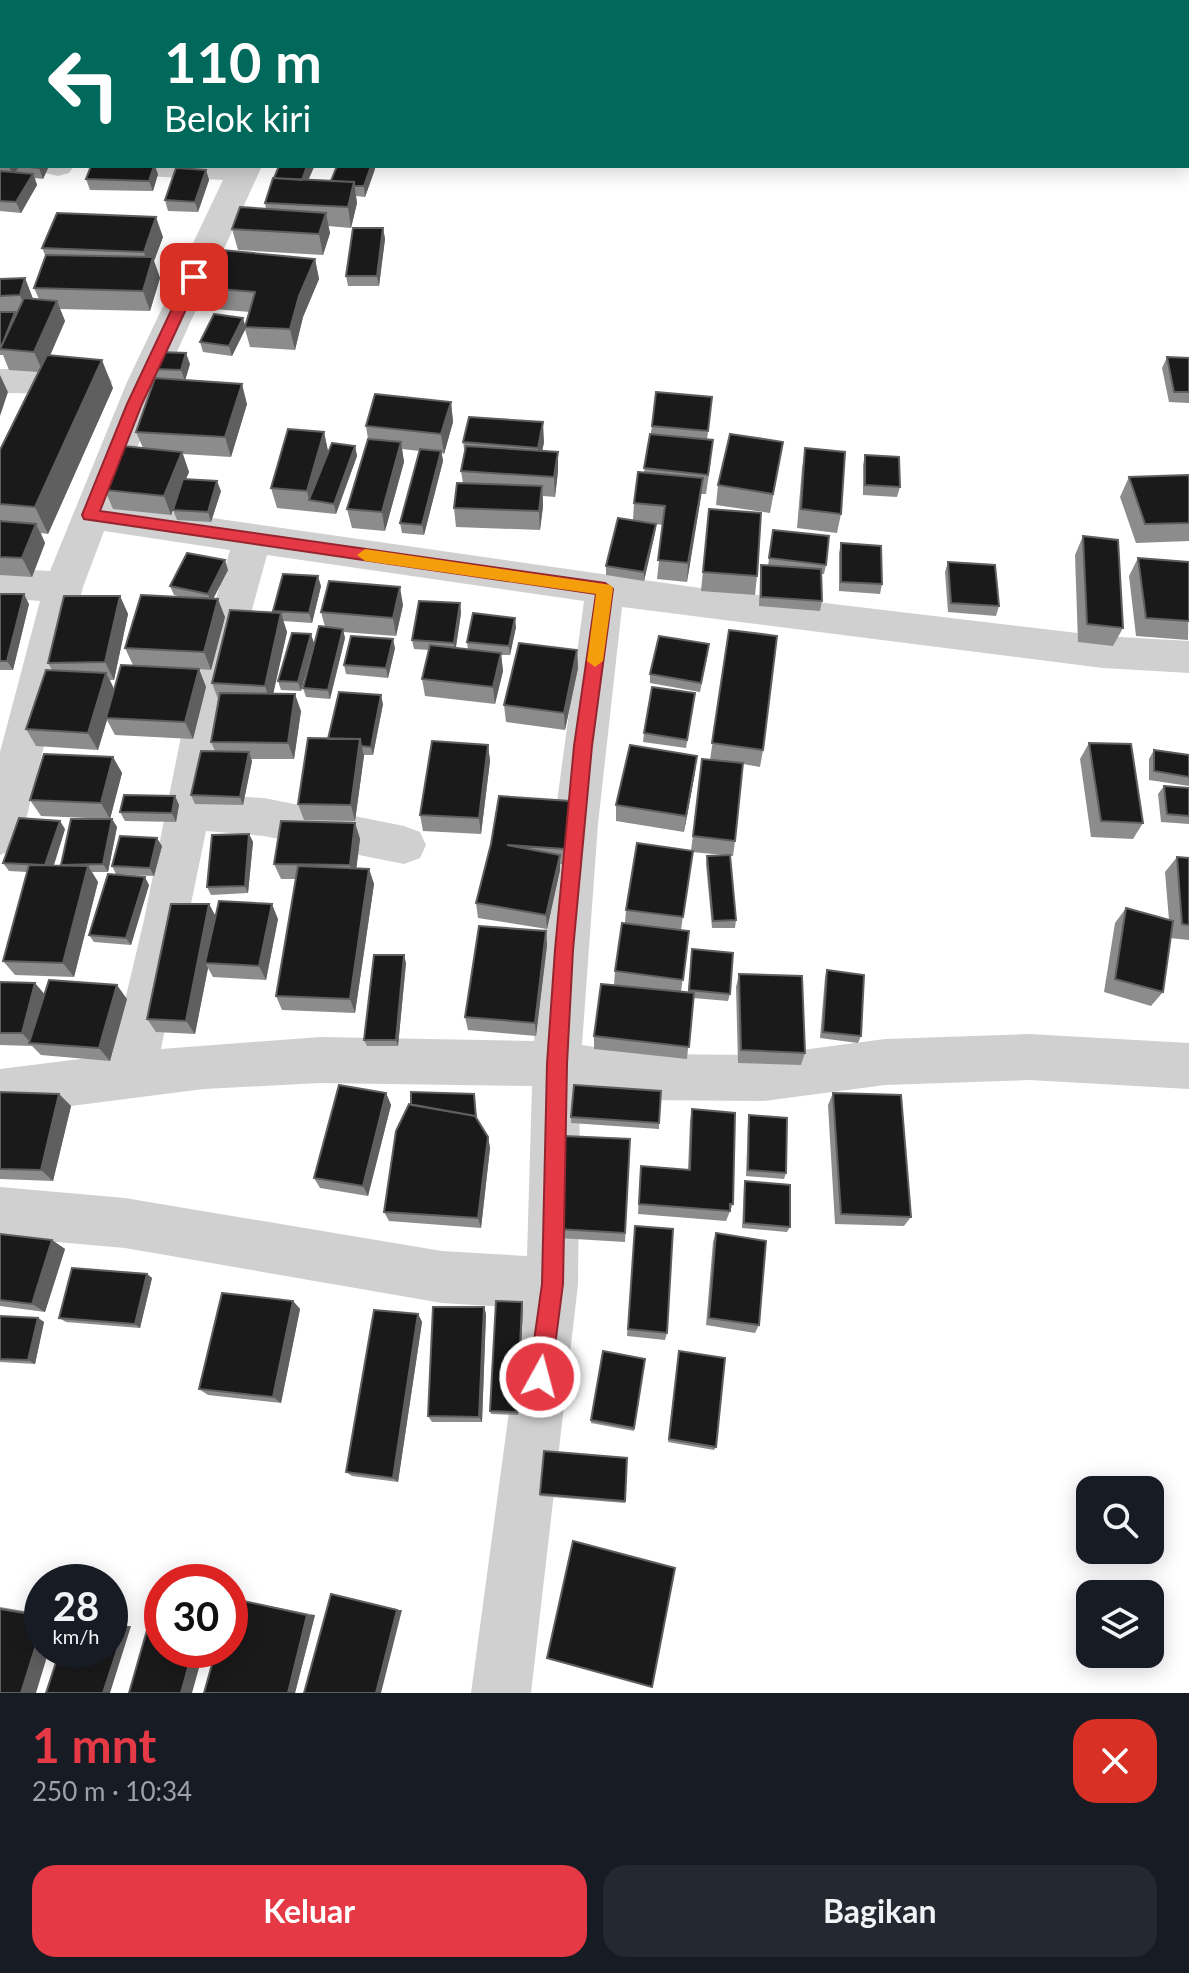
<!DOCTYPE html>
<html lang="id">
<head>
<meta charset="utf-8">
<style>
	:root { --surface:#171b24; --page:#242831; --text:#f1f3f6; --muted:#9ea1a6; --accent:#e63946 }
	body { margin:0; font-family:Lato,sans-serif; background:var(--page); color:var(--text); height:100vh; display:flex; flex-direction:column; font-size:30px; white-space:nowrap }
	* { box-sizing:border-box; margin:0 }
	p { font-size:26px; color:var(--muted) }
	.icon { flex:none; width:44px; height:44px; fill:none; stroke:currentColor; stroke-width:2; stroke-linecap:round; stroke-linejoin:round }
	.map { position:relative; height:1693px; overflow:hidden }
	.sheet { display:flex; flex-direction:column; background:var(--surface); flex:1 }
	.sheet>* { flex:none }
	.guide { position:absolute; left:0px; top:0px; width:1190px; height:168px; box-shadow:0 4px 20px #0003; background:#00695c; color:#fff; overflow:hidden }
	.controls { position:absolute; left:1076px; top:1476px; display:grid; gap:16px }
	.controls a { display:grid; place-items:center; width:88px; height:88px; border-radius:16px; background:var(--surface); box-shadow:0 4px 20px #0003; font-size:40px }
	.speed { position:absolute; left:24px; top:1564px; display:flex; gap:16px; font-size:40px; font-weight:700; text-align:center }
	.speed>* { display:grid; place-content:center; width:104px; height:104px; border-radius:50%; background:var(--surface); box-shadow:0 4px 20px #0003; line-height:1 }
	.speed small { font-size:20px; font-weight:400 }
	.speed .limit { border:12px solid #d22; background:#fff; color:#111 }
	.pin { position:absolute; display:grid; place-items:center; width:68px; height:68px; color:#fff; margin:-34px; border-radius:16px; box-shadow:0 4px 12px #0006 }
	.me { position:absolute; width:88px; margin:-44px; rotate:7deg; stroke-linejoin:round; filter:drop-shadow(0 0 6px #0008) }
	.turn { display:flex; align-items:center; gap:28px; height:168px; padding:0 32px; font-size:36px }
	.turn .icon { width:104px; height:104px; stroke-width:2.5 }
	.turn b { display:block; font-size:56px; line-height:68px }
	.round { display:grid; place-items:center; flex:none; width:84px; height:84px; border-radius:24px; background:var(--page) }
	.headline { display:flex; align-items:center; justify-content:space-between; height:136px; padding:0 32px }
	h1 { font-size:48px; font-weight:700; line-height:60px; color:var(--accent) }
	.action { display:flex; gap:16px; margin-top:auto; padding:16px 32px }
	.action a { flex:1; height:92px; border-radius:24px; background:var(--accent); color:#fff; font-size:32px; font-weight:700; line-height:92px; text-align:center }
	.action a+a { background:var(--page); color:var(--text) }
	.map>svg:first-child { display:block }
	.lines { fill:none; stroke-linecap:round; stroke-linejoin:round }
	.minor { fill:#d0d0d0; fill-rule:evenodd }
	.wall { fill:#8c8c8c }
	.shaded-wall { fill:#5f5f5f }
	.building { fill:#1a1a1a; stroke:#5f5f5f; stroke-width:2 }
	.route { fill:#e63946; stroke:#96252e; stroke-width:2 }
	.slow { fill:#f59e0b }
</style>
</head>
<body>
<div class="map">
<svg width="1189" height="1693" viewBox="0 0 1189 1693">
	<rect width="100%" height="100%" fill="#fff"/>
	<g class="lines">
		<!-- minor -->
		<path class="minor" d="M40,166H74L69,173L58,176L45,173Z
			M129,166H262L163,382L115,504L707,589L1103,636L1189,641V673L1103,668L622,607L598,824L582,1045L641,1054L764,1055L885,1039L1029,1034L1189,1043V1089L1029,1080L885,1085L764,1101L641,1100L580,1090L578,1284L531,1693H471L523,1308L442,1303L125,1248L0,1237V1187L125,1198L442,1251L527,1256L532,1086L320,1083L204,1089L0,1115V1069L112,1055L144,920L192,682L230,550L104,531L83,587L22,836L15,849L0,855V752L40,601L0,598V568L50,571L127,382L223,180L145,176L134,173ZM267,555L584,601L554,824L534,1041L320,1037L161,1049L206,831L264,836L404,864L420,858L426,845L420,832L404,826L264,798L212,795L232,682Z
			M0,369L94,370L107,373L112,382L107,391L94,394L0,393Z"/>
	</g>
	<!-- wall -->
	<path class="wall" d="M0,0H36V2H2V35L0,38Z
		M46,0H76L75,2L46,1Z
		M211,0H302L301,2H212Z
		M359,0H426L425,2H359Z
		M0,47H2V166H49L43,179L35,178L37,185L21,213L0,211Z
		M314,167L308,180L331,181L375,169L365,197L356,196L357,203L351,228L328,226L330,233L323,255L238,250L232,229L266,209L265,203L274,178Z
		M206,170L209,180L198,212L168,211L165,200Z
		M158,174L153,191L90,190L86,179Z
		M383,228L385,239L379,286H348L346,276Z
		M163,237L154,261L160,278L150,311L60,309L65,321L50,355L113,388L48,534L41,533L45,543L32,577L0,575V450L38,372L9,370L3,355H0V279L25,278L33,299H39L34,288L46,257L42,248Z
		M315,259L319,279L303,317L295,350L250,347L245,329L232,356L203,352L200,342L245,327L250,312L201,308L195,287Z
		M1167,357L1189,358V403L1169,402L1162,368Z
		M190,364L185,380L247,404L231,457L183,454L189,472L186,479L221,491L211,522L177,520L173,510L171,515L113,509L105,490L143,448L136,432L156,378L153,369Z
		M712,397L707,440L711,460L706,494H701L687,582L657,579L663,525L656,524L655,533L644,581L606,575V566L633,520L634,503L644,472L652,426Z
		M451,402L453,422L444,454L442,453L443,461L424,535L402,533L400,523L420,451L402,449L404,462L385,531L352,528L347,509L368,439L366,426Z
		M324,432L328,451L355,446L357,456L336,514L277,508L271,488Z
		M463,442H544L542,451L558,471L555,497L543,496V506L540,530L456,527L454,508L463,483L461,471L465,454Z
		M783,442L770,513L716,505L718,485Z
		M805,448L841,514L837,533L797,528L802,468Z
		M865,455L900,487L897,497L863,495V465Z
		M1189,475V541L1136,543L1120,497L1129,477Z
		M709,509L757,576L755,595L701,591Z
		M773,530L826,565L824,574H821L822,601L820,611L759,606L760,575L761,565L768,566Z
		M1083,536L1123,628L1113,646L1078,642L1075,555Z
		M841,543L882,584L880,594L839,591V553Z
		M1138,558L1189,562L1188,640L1136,636L1129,576Z
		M948,562L999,606L996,616L948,612L945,572Z
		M228,570L213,599L225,617L211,670L199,669L206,687L193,739L115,735L107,720L98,750L36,746L26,729L52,670L48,663L120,596L128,614L114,680H110L114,689L133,665L125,648L182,597L174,595L170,586Z
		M321,586L312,623L283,621L287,632L273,693L301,711L294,759H251L252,761L243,805L195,804L191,795L215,751L211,742L218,699L212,683L274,613L273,611Z
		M0,594L29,604L13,670H0Z
		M460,603L461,613L456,648L468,650L467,642L516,627L510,655H501L503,671L495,704L425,696L422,679L429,650L414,649L412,640Z
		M403,605L396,636L343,632L345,638L330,699L306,697L303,688L325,627L321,612Z
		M729,630L763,750L760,767L743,764L735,841L733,856H730L736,920L735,928H712L706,864L707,856L724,855L692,852L681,930L689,931L681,992L688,993L692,949L730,994L728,1001L693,998L687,1059L594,1049V1036L614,985L615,971L625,923L626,910L691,851L702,759L710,760Z
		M314,643L301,691L281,690L278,681Z
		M395,648L388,678L346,674L344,665Z
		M577,650L578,668L565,730L506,722L504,705Z
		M708,653L700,692L650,683V674Z
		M695,693L686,748L643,742L644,733Z
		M383,704L373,755H364L355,821L304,820L298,804L328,739Z
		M1089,743L1143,823L1133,839L1091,837L1080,759Z
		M488,745L490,761L481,834L423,831L420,815Z
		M1154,750L1189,755V786L1149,780V759Z
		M113,757L122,773L110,819H112L117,827L108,872H92L98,882L74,977L15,975L3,961L27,872L9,871L3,863L65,829L54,865L62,866L110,819L41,816L30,800Z
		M695,772L684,832L616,821V805Z
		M1164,786L1189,788V824L1161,822L1158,794Z
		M175,796L179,805L176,822L125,821L120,812Z
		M570,801V818L565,865L560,864V870L547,929L478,918L476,903L491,844Z
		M355,823L360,839L356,868L369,869L374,884L355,1013L282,1010L276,996L296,879H281L274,864Z
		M249,834L253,842L248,893L211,895L207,887Z
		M162,846L154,876L116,874L112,866Z
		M1177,857L1189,858V940L1170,938L1163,992L1151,1006L1104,992L1115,923L1126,908L1169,920L1165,872Z
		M149,885L131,945L94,942L89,935Z
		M209,904L216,917L278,919L266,980L213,977L208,968L195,1034L156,1032L147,1019Z
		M546,931L547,945L536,1036L468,1030L465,1017Z
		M406,963L398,1046H367L364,1040Z
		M827,970L861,1036L858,1043L820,1038L825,977Z
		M739,974L805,1053L801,1065L738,1063L736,987Z
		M0,982L44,994L127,999L110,1061L41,1055L32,1046L0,1045Z
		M0,1092L59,1094L71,1106L53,1181L0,1179Z
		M386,1093L391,1105L368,1196L320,1188L314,1178Z
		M833,1093L911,1217L904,1226L835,1224L828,1105Z
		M474,1094L477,1119L488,1137L490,1148L481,1228L389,1221L384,1212Z
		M692,1109L733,1204L726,1221L638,1214L640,1176L688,1170L690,1121Z
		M749,1115L786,1173L784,1179L746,1176L748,1121Z
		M571,1117L659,1123V1129L571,1123Z
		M630,1139L625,1242L558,1238L557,1229Z
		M745,1181L790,1227L787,1232L742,1228L744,1186Z
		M635,1226L667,1333L665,1340L627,1336Z
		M716,1233L759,1325L755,1333L706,1325L713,1242Z
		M0,1234L52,1240L65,1249L45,1312L0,1306Z
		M147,1274L152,1278L140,1328L66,1322L59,1318Z
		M293,1301L300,1309L281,1403L208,1395L199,1389Z
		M522,1302L523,1306L518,1415L491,1414L490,1411Z
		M484,1307L486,1314L482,1422H432L428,1416Z
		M418,1314L422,1322L398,1482L352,1476L346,1472Z
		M0,1316L38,1318L44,1322L35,1364L0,1362Z
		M679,1351L716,1447L714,1450L668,1442Z
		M645,1359L634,1431L591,1423V1420Z
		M627,1458L625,1503L540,1496V1494Z
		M230,1598L315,1615L295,1693H204Z
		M0,1607L42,1614V1650L0,1693Z"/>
	<!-- shaded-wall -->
	<path class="shaded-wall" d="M3,0H11L12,2H2V35L0,38V5Z
		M2,62V79L0,82V65Z
		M9,166H17L18,168L13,176Z
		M40,166H49L43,179L39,168Z
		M154,166H155L158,174L153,191L149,181Z
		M307,166L314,167L304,190L302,180Z
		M371,166H375V169L365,197L364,186Z
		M206,170L209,180L198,212L195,202Z
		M33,174L37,185L21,213L16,202Z
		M354,182L357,203L351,228L348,207Z
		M326,213L330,233L323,255L319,234Z
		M156,217L163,237L154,261L160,278L150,311L143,291L149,270L144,252Z
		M383,228L385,239L379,286L377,276Z
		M315,259L319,279L303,317L295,350L290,329L299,296Z
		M25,278L33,299L28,316L20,295Z
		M57,301L65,321L43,372L34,352Z
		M243,318L246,328L232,356L229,346Z
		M186,353L190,364L185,381L181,370Z
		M102,360L113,388L48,534L35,507Z
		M0,375L8,392L0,416Z
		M242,384L247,404L231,457L225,437Z
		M451,402L453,422L444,454L441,434Z
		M543,422L544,442L539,467L538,448Z
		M324,432L328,451L309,500L307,491Z
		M401,442L404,462L385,531L382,512Z
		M355,446L357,456L336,514L334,504Z
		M441,451L443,461L424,535L422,525Z
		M182,452L189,472L171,515L164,496Z
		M558,452V471L555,497L554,477Z
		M703,478L701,497L687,582L688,563Z
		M217,481L221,491L211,522L208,512Z
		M542,486L543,506L540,530L539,511Z
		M36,524L45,543L32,577L22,558Z
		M656,524L655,533L644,581V572Z
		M225,560L228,570L211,603L208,594Z
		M318,576L321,586L312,623L309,613Z
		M400,587L403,605L396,636L393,618Z
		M24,594L29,604L13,670L7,661Z
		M120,596L128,614L114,680L105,662Z
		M218,599L225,617L211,670L204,652Z
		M460,603L461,613L455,652L454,643Z
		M281,613L287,632L271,704L265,686Z
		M515,618L516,627L510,655L509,646Z
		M343,629L345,638L330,699L328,690Z
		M311,634L314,643L301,691L298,682Z
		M393,639L395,648L388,678L386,668Z
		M577,650L578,668L565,730L564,713Z
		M501,653L503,671L495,704L493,687Z
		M199,669L206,687L193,739L185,722Z
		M106,673L115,691L106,718L107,720L98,750L88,733Z
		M295,694L301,711L294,759L288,743Z
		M381,695L383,704L373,755L371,747Z
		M360,739L364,756L355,821L351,805Z
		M488,745L490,761L481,834L479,818Z
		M249,752L252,761L243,805L240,797Z
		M697,756L695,772L684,832L686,816Z
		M113,757L122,773L110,819L101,803Z
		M175,796L179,805L176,822L172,813Z
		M570,801V818L565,865V849Z
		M112,819L117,827L108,872L103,864Z
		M60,821L65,829L51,874L45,866Z
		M355,823L360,839L355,880L350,865Z
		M249,834L253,842L248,893L245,886Z
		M157,838L162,846L154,876L150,868Z
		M560,855V870L547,929L546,915Z
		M88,866L98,882L74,977L63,963Z
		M369,869L374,884L355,1013L350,999Z
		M145,877L149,885L131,945L126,938Z
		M209,904L217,919L205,963L208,968L195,1034L186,1021Z
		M272,904L278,919L266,980L259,966Z
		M546,931L547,945L536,1036L535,1023Z
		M404,955L406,963L398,1046L396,1040Z
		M35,983L47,997L31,1043L22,1033Z
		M117,985L127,999L110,1061L99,1048Z
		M386,1093L391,1105L368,1196L363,1186Z
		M59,1094L71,1106L53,1181L41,1170Z
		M488,1137L490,1148L481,1228L478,1218Z
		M52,1240L65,1249L45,1312L32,1304Z
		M147,1274L152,1278L140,1328L135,1324Z
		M293,1301L300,1309L281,1403L273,1397Z
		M522,1302L523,1306L518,1415L517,1412Z
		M484,1307L486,1314L482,1422L479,1417Z
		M418,1314L422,1322L398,1482L393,1478Z
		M38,1318L44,1322L35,1364L28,1360Z
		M397,1610H402L381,1693H376Z
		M307,1615H315L295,1693H288Z
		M42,1626V1650H49L36,1693H21Z
		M125,1626H131L110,1693H103Z
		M193,1650H204L192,1693H181Z"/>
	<!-- building -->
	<path class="building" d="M158,0H186L185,2H157Z
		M227,0H274L284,1L283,2H226Z
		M469,0H517L516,2H469Z
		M0,47H2V62L0,65Z
		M0,76H2V105H0Z
		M0,111H2V155H0Z
		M18,166H40L39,168Z
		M91,166H154L149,181L86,179Z
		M279,166H307L302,180L274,178Z
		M337,166H371L364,186H354V182L331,181Z
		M176,168L206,170L195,202L165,200Z
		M1,171L33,174L16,202L0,201V173Z
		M273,178L354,182L348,207L265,203Z
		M240,207L326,213L319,234L232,229Z
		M57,213L156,217L144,252L42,248Z
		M353,228H383L377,276H346Z
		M211,249L315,259L299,296L290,329L245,327L255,292L195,287Z
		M46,255L153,257L143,291L34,288Z
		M25,278L20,295L0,296V279Z
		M24,298L57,301L34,352L0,349Z
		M0,312H15L2,345L0,344Z
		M214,314L243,318L229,346L200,342Z
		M158,352L186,353L181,370L153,369Z
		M47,355L102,360L35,507L0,504V450Z
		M1167,357L1189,358V392H1174Z
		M155,378L242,384L225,437L136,432Z
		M656,392L712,397L708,431L652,426Z
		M375,394L451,402L441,434L366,426Z
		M469,417L543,422L538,448L463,442Z
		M288,429L324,432L307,491L271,488Z
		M650,434L713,440L708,475L644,468Z
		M730,434L783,442L773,494L718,485Z
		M368,439L401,442L382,512L347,509Z
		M332,443L355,446L334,504L309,500Z
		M123,446L182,452L164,496L105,490Z
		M466,446L558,452L554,477L461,471Z
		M805,448L845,452L841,514L801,509Z
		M420,449L441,451L422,525L400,523Z
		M865,455L899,457L900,487L865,485Z
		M638,472L703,478L688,563L658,560L665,506L634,503Z
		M1189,475V523L1145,524L1129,477Z
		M183,479L217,481L208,512L173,510Z
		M457,483L542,486L539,511L454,508Z
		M709,509L761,513L757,576L703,572Z
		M618,518L656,524L644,572L606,566Z
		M0,521L36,524L22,558L0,557Z
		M773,530L829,536L826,565L769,558Z
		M1083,536L1118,540L1123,628L1087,624Z
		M841,543L881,546L882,584L841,582Z
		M187,553L225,560L208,594L170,586Z
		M1138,558L1189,562V621L1146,618Z
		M948,562L995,565L999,606L951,603Z
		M761,565L821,569L822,601L761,597Z
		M283,574L318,576L309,613L273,611Z
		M329,581L400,587L393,618L321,612Z
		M0,594H24L7,661H0Z
		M141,595L218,599L204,652L125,648Z
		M64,596H120L105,662L48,663Z
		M419,601L460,603L454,643L412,640Z
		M230,610L281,613L265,686L212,683Z
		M473,613L515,618L509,646L467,642Z
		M319,626L343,629L328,690L303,688Z
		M729,630L777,636L763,750L712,743Z
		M292,633L311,634L298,682L278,681Z
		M351,636L393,639L386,668L344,665Z
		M659,636L709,644L701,683L650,674Z
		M519,643L577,650L564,713L504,705Z
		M430,645L501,653L493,687L422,679Z
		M121,665L199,669L185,722L106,718Z
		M46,670L106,673L88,733L26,729Z
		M652,687L695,693L687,740L644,733Z
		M339,692L381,695L371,747L361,746L360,739H328Z
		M220,693L295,694L288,743L211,742Z
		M308,738L360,739L351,805L298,804Z
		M432,741L488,745L479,818L420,815Z
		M1089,743L1131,744L1143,823L1101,821Z
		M630,745L697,756L686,816L616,805Z
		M1154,750L1189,755V777L1154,771Z
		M201,751L249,752L240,797L191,795Z
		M44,754L113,757L101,803L30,800Z
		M702,759L743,763L735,841L693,836Z
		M1164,786L1189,788V816L1167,814Z
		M124,795L175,796L172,813L120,812Z
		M499,796L570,801L565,849L507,845L560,855L546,915L476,903L491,844Z
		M19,818L60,821L45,865L3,863Z
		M71,819H112L103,864L61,865Z
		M281,821L355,823L350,865L274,864Z
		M249,834L245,886L207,887L212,835Z
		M120,836L157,838L150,868L112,866Z
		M637,843L693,851L683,917L626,910Z
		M730,855L736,920L713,921L707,856Z
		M1177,857L1189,858V925L1182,924Z
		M29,865L88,866L63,963L3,961Z
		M298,866L369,869L350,999L276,996Z
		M108,874L145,877L126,938L89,935Z
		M219,901L272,904L259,966L205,963Z
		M171,904H209L186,1021L147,1019Z
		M1126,908L1173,921L1163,992L1115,979Z
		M622,923L689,931L683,980L615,971Z
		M479,926L546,931L535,1023L465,1017Z
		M692,949L733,953L730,994L689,990Z
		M374,955H404L396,1040H364Z
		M827,970L864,975L861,1036L823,1032Z
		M739,974L802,976L805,1053L741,1050Z
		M49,980L117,985L99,1048L29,1043Z
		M0,982L35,983L22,1033H0Z
		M601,984L694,993L689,1047L594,1036Z
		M339,1085L386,1093L363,1186L314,1178Z
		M574,1085L661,1091L659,1123L571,1117Z
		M0,1092L59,1094L41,1170L0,1169Z
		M411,1092L474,1094L476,1118L475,1116L411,1105Z
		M833,1093L901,1095L911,1217L841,1214Z
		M409,1104L475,1116L488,1137L478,1218L384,1212L396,1131Z
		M692,1109L735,1113L733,1204H730V1211L639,1204L641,1166L690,1170Z
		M749,1115L787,1118L786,1173L748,1170Z
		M564,1136L630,1139L625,1233L557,1229Z
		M745,1181L790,1185V1227L744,1223Z
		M635,1226L673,1229L667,1333L628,1329Z
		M716,1233L766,1241L759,1325L709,1318Z
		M0,1234L52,1240L32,1304L0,1300Z
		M72,1268L147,1274L135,1324L59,1318Z
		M222,1293L293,1301L273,1397L199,1389Z
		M496,1301L522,1302L517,1412L490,1411Z
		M433,1307H484L479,1417L428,1416Z
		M374,1310L418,1314L393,1478L346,1472Z
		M0,1316L38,1318L28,1360L0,1359Z
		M603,1351L645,1359L634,1428L591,1420Z
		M679,1351L725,1358L716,1447L669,1439Z
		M544,1451L627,1458L625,1501L540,1494Z
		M573,1541L675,1568L652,1687L547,1658Z
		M331,1594L397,1610L376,1693H304Z
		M230,1598L307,1615L288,1693H204L216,1650H230Z
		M0,1609L42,1616V1626L21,1693H0Z
		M110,1623L125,1626L103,1693H46L60,1650H110Z
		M149,1623L162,1625V1650H193L181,1693H129Z"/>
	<!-- route -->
	<path class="route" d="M194,272L201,277L142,404L100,511L605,583L613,589L592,746L573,950L567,1064L563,1284L551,1377L548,1385L540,1388L532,1385L529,1377L542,1284L547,1064L555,950L574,746L596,594L84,519L82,515L127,404L187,277Z"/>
	<!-- slow -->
	<path class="slow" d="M365,549L611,585L613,589L603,661L595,667L587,661L596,594L365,561L357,555Z"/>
</svg>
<div class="controls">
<a><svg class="icon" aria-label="search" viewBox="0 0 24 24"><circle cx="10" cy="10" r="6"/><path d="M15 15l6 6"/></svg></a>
<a><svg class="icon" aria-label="layers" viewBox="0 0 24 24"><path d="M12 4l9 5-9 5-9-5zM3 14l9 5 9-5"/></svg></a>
</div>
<div class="speed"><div>28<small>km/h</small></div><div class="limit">30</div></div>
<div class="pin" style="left:194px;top:277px;background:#d93025"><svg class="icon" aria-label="arrive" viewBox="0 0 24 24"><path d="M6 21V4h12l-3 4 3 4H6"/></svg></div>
<svg class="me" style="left:540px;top:1377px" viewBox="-20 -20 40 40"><circle r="17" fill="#e63946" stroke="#fff" stroke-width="3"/><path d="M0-11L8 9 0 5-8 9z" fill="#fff"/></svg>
<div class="guide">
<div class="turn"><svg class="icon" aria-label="left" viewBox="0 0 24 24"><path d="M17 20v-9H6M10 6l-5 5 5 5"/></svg><div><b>110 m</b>Belok kiri</div></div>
</div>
</div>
<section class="sheet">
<div class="headline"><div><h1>1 mnt</h1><p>250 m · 10:34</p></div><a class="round" style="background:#d93025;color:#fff"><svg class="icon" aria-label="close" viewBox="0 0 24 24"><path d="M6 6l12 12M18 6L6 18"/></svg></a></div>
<div class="action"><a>Keluar</a><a>Bagikan</a></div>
</section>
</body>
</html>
